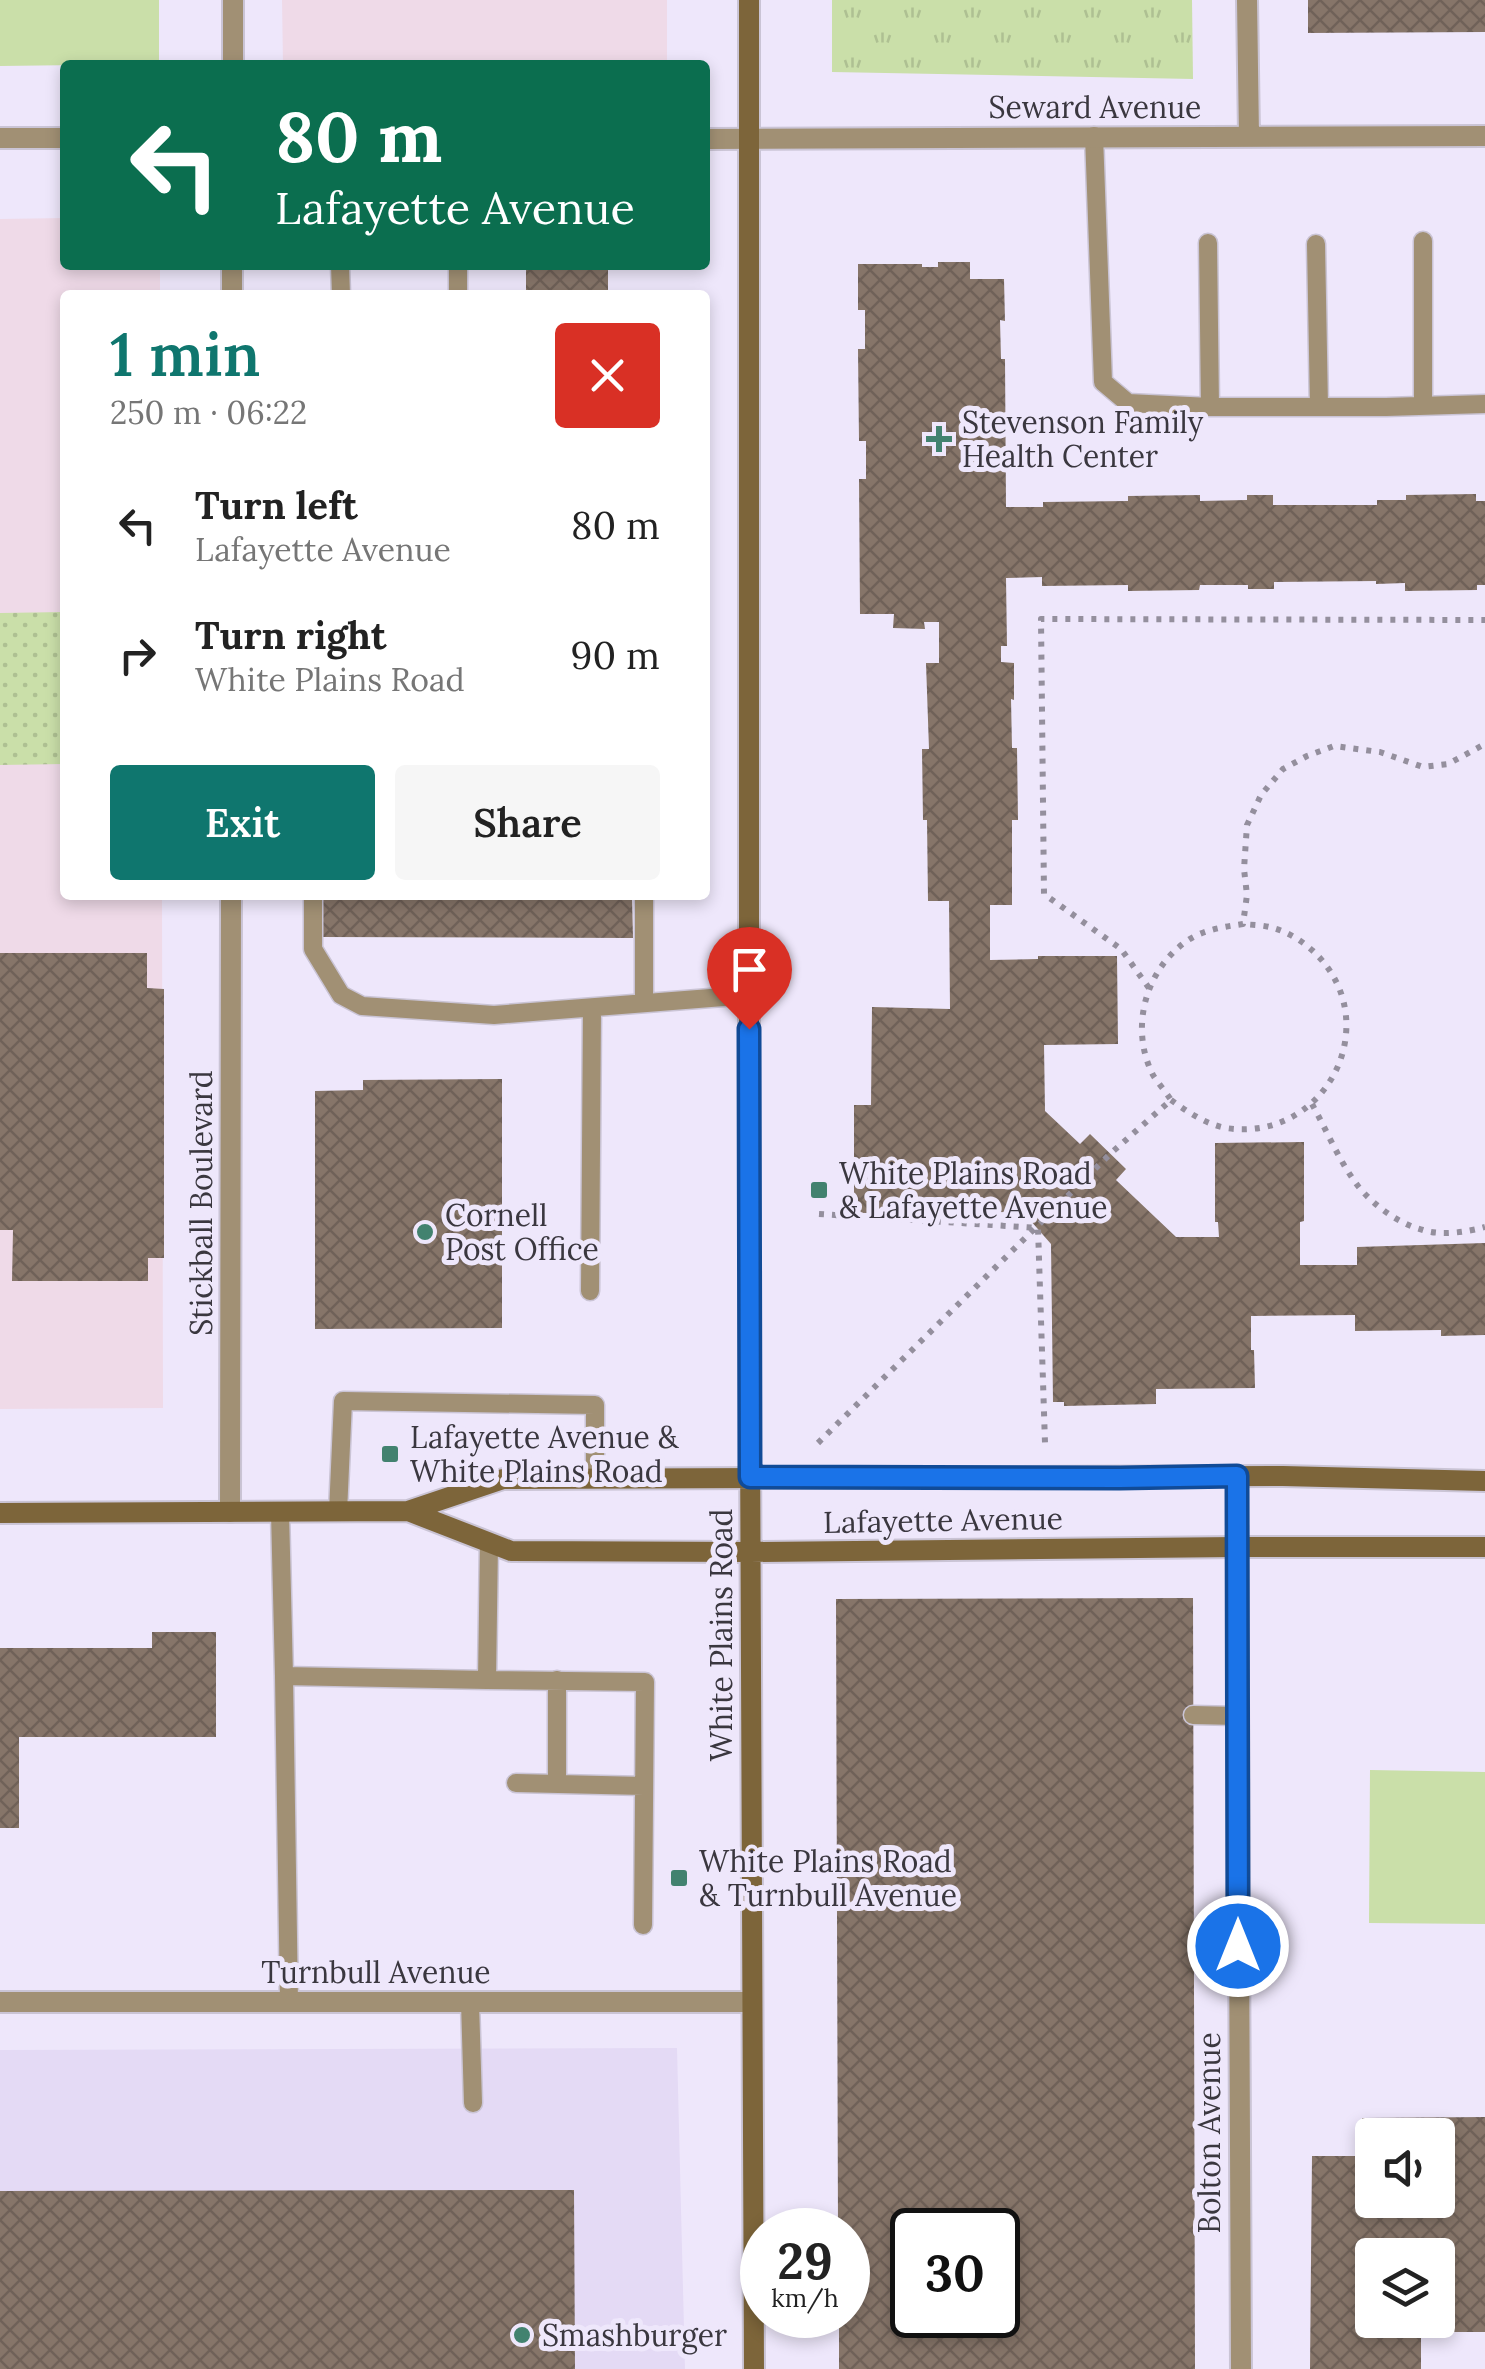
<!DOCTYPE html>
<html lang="en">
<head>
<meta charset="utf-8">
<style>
	:root { --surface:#fff; --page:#f6f6f6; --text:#222; --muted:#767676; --accent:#0f766e }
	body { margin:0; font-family:Lora,serif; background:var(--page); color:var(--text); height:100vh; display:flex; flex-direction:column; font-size:38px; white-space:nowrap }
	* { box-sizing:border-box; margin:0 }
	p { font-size:32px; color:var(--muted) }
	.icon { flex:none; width:55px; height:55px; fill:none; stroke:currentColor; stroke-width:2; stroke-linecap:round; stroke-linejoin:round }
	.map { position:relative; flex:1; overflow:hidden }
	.sheet { position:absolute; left:60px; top:290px; width:650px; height:610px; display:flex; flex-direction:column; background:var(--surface); border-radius:10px; box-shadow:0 5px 15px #0003 }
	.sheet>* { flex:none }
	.banner { position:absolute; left:60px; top:60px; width:650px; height:210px; border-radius:10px; box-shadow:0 5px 15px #0003; background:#0b6e4f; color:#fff; overflow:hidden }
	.fabs { position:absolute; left:1355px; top:2118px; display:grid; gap:20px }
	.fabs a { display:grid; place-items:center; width:100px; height:100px; border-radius:10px; background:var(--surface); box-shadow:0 5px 15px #0003; font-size:50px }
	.speed { position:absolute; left:740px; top:2208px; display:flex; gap:20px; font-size:50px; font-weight:700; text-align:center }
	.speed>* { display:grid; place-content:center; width:130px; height:130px; border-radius:50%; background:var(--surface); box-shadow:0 5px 15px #0003; line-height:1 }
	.speed small { font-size:25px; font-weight:400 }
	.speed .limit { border:5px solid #111; border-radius:15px; background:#fff; color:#111 }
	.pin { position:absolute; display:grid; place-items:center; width:85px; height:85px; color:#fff; margin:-102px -42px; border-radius:50% 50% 50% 0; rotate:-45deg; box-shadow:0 0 10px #0007 }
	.pin .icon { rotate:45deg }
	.me { position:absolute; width:110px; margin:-55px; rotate:0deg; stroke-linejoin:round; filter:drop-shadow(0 0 8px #0008) }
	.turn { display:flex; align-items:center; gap:35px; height:210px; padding:0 50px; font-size:45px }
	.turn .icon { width:130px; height:130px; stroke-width:2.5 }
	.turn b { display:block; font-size:70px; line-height:85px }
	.round { display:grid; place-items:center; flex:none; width:105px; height:105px; border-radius:10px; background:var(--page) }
	.overview { display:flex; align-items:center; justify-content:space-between; height:170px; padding:0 50px }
	h1 { font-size:60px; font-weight:600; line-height:75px; color:var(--accent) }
	.cta { display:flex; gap:20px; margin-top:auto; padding:20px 50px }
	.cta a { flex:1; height:115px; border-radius:10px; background:var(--accent); color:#fff; font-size:40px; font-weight:600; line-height:115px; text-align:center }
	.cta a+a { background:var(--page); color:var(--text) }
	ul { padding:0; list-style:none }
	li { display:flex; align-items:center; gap:30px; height:130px; padding:0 50px }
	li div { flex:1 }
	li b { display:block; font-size:38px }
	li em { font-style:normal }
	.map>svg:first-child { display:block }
	.built { fill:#e4daf5 }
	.education { fill:#efdae8 }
	.grass { fill:url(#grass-tufts) }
	.park { fill:#cadfa9 }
	.garden { fill:url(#garden-dots) }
	.building { fill:url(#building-cross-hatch); fill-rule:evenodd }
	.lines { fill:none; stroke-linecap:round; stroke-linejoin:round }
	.lane-casing { stroke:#cac4d5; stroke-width:21 }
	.street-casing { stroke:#cac4d5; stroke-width:24 }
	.secondary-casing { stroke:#cac4d5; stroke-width:24 }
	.path { stroke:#948f9d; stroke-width:6; stroke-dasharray:5 8; stroke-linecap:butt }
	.lane { stroke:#a19074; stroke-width:18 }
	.street { stroke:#a19074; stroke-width:20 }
	.secondary { stroke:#7d653a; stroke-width:20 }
	.route-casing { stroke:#114b97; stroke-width:25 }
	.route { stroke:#1a73e8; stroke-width:18 }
	.poi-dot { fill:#42826f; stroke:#eee7fb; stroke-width:4 }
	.labels { text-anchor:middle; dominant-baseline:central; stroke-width:10; stroke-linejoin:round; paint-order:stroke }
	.street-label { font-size:30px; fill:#3a373f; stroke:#eee7fb }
	.poi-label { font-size:30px; fill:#3a373f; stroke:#eee7fb; text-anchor:start }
</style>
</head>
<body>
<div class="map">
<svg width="1485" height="2369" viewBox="0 0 1485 2369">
	<defs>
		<pattern id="grass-tufts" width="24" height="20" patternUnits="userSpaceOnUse" patternTransform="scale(2.5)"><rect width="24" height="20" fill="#cadfa9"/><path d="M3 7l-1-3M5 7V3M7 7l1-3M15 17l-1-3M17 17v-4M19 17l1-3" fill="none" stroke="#aec092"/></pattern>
		<pattern id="garden-dots" width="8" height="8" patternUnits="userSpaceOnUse" patternTransform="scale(2.5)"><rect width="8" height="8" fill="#cadfa9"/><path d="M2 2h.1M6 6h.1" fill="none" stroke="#aec092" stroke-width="1.8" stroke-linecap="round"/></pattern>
		<pattern id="building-cross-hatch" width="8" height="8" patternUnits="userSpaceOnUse" patternTransform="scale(2.5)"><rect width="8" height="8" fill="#867569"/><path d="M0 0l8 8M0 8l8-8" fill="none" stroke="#6f6158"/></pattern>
	</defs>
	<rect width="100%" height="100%" fill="#eee7fb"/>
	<!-- built -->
	<path class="built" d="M677,2048L685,2369H0V2050Z"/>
	<!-- education -->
	<path class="education" d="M282,0H667V64L283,65Z
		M65,218V265H160V295H65V895H162L163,1408L0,1409V219Z"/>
	<!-- grass -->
	<path class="grass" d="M832,0H1192L1193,79L832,72Z"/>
	<!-- park -->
	<path class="park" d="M0,0H159V64L0,66Z
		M1370,1770L1485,1772V1924L1369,1923Z"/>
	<!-- garden -->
	<path class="garden" d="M65,612V764L0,765V613Z"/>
	<!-- building -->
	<path class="building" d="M1308,0H1485V32L1308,33Z
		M938,262H970V279H1004L1005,321L1000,320L1001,359H1005L1006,507H1043V502L1128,501V496L1200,495V501L1247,500V495H1273V505H1377V500H1406V495L1476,494V501H1485V585H1477V590L1405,591V583L1376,584V581L1274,582V589H1248V585H1200L1199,590L1128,591V585L1042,586V577L1006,578L1007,646H1001V662L1014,663V700L1011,699L1012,748H1017L1018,820H1012V905H990V960L1038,959V956H1117L1118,1044L1044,1045L1045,1111L1080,1144L1090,1134L1126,1169L1116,1180L1176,1237H1219L1218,1222H1215V1143L1304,1142V1221L1300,1222V1265H1357V1247L1485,1243V1335L1441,1336V1330L1355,1331V1315L1251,1316V1350H1254L1255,1388L1156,1389V1404L1064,1406V1402H1053L1051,1244L1023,1212L858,1213V1199H854V1105H871L872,1007L950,1009L949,901H928L927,820H923L922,749H929L926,663H939V622H924L925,629L893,628L894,614H860L859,479H866V441H859L858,349H865V310H858V264H922V267H938Z
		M526,265H608V295H526Z
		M319,895H632L633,938L319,937Z
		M0,953H147V988L164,989V1258H148V1281H12L13,1230H0Z
		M502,1079V1328L315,1329V1091L363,1090V1080Z
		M1193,1598L1195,2369H839V2315H848V2230H838L836,1599ZM912,2230H998V2315H912Z
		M152,1632H216V1737H19V1828H0V1648H152Z
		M1485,2117V2332H1421V2369H1310L1312,2156H1363L1362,2118ZM1372,2135H1438V2200H1372ZM1372,2255H1438V2320H1372Z
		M574,2190L575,2369H0V2191Z"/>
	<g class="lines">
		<!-- lane casing -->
		<g class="lane-casing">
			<path id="lane" d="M1094,136L1103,382L1128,403L1210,407L1208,243
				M1316,244L1319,407
				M340,265L341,295
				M458,295V265
				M1423,406V241
				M1210,407H1386L1485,404
				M313,895V949L341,995L362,1006L494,1015L749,995
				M644,1003V895
				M590,1291L592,1008
				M280,1512L284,1676
				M338,1512L343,1401L595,1405V1479
				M487,1680L645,1682L643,1925
				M1193,1715L1237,1716
				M516,1783L644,1786
				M557,1784V1680
				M289,2002L284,1676L487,1680L489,1543
				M470,2002L473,2103"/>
		</g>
		<!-- street casing -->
		<g class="street-casing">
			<path id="street" d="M233,0V65
				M1247,0L1249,136
				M0,138H65
				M705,139L1485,136
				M232,295V265
				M1237,1476L1241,2369
				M230,1512L231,895
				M0,2002H751"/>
		</g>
		<!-- secondary casing -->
		<g class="secondary-casing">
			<path id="secondary" d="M749,0V1199L754,2369
				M408,1511L511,1551L751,1552L1236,1547H1485
				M0,1513L408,1511L503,1479L1283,1476L1485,1481"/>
		</g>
		<!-- path -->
		<path class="path" d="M1149,988L1121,949L1044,894L1041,619L1485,620
			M1171,1100C1188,1112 1205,1124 1226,1128C1327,1143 1388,1021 1313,951C1302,941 1288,932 1273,928C1264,925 1252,925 1243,924
			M1312,1104C1327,1131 1339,1161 1358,1186C1373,1205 1399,1224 1423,1230C1441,1236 1467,1232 1485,1227
			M819,1214L1038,1228L1045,1443
			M818,1443L1110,1154L1171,1100C1166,1092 1158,1083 1153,1075C1130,1030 1144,973 1184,943C1201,930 1222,927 1243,924L1247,895L1244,869L1247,825L1261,795L1283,769L1307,756L1334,746L1380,752L1423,767L1448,764L1485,744"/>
		<!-- lane -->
		<use href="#lane" class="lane"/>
		<!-- street -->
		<use href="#street" class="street"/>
		<!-- secondary -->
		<use href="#secondary" class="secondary"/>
	</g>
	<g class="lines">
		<!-- route casing -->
		<g class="route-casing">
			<path id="route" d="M749,1029L750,1477L1120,1478L1237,1476L1238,1946"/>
		</g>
		<!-- route -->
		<use href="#route" class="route"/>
	</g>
	<!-- markers -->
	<g class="poi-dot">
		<path d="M934 424h10v10h10v10h-10v10h-10v-10h-10v-10h10z"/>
		<rect x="809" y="1180" width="20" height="20" rx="5"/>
		<circle cx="425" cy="1232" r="10"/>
		<rect x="380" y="1444" width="20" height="20" rx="5"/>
		<rect x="669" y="1868" width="20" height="20" rx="5"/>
		<circle cx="522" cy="2335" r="10"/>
	</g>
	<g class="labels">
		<!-- street labels -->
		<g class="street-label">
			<text x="1095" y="107">Seward Avenue</text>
			<text transform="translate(201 1203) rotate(-90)">Stickball Boulevard</text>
			<text transform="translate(943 1520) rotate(-1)">Lafayette Avenue</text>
			<text transform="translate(721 1635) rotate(-90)">White Plains Road</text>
			<text x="376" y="1972">Turnbull Avenue</text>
			<text transform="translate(1209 2133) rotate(-90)">Bolton Avenue</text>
		</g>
		<!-- poi labels -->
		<g class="poi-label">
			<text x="962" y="422">Stevenson Family<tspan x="962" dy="34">Health Center</tspan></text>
			<text x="839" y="1173">White Plains Road<tspan x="839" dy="34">&amp; Lafayette Avenue</tspan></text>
			<text x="445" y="1215">Cornell<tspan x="445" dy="34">Post Office</tspan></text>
			<text x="410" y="1437">Lafayette Avenue &amp;<tspan x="410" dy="34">White Plains Road</tspan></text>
			<text x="699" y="1861">White Plains Road<tspan x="699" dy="34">&amp; Turnbull Avenue</tspan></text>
			<text x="542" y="2335">Smashburger</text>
		</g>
	</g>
</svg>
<div class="fabs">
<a><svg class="icon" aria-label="sound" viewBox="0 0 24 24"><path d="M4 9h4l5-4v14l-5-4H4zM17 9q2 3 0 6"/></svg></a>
<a><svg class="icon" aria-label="layers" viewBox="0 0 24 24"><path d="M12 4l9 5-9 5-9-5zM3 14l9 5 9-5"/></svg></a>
</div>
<div class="speed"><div>29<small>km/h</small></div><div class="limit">30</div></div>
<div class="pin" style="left:749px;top:1029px;background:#d93025"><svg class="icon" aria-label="arrive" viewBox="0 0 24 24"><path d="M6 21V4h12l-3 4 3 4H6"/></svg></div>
<svg class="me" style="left:1238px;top:1946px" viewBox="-20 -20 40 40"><circle r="17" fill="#1a73e8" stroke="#fff" stroke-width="3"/><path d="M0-11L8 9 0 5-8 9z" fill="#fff"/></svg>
<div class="banner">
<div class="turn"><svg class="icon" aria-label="left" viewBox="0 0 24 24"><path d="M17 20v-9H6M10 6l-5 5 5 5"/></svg><div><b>80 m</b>Lafayette Avenue</div></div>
</div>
<section class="sheet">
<div class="overview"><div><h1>1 min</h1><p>250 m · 06:22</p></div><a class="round" style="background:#d93025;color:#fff"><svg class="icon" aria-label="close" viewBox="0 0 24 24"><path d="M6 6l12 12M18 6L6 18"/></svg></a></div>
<ul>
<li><svg class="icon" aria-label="left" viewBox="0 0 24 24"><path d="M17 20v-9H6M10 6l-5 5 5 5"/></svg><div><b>Turn left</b><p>Lafayette Avenue</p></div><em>80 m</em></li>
<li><svg class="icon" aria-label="right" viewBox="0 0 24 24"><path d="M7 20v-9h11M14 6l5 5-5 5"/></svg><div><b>Turn right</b><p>White Plains Road</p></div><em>90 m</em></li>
</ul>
<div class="cta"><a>Exit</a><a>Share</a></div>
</section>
</div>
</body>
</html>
